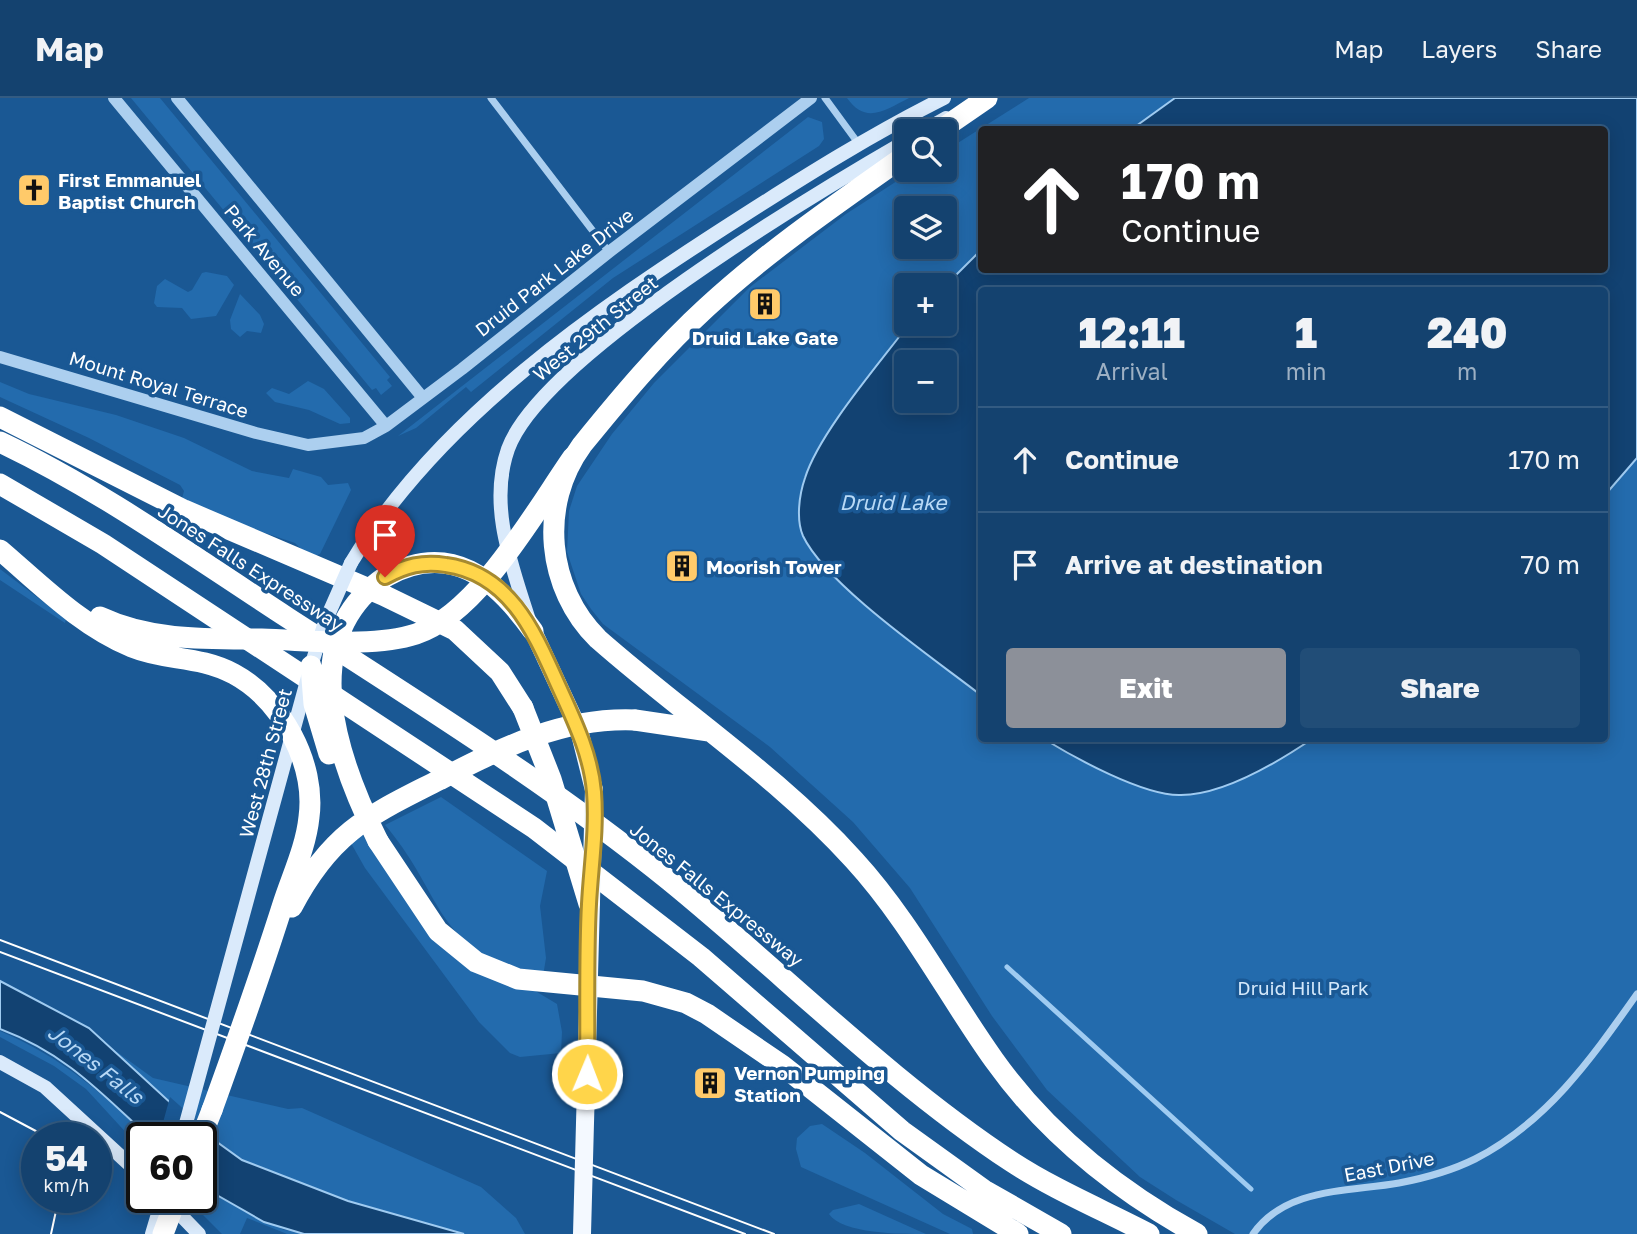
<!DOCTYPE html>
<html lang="en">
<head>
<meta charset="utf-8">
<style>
	:root { --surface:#14426f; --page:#214d77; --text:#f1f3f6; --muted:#9db0c3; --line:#335b82; --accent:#8c9099 }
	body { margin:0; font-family:"Golos Text",sans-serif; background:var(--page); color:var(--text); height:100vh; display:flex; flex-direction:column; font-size:26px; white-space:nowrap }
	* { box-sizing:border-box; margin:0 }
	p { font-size:23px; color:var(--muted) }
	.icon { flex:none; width:38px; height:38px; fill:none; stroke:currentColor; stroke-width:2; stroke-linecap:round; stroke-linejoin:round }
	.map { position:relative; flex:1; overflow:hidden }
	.sheet { position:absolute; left:978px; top:189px; width:630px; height:455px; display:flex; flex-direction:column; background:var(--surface); border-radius:7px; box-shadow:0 4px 18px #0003,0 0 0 2px var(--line) }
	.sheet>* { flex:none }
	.guide { position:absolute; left:978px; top:28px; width:630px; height:147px; border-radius:7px; box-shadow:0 4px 18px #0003,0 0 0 2px var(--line); background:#202124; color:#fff; overflow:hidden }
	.buttons { position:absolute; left:894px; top:21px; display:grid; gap:14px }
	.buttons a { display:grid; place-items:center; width:63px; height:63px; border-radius:7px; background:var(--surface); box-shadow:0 4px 18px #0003,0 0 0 2px var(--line); font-size:35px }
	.speed { position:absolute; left:21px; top:1024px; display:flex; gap:14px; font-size:35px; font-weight:700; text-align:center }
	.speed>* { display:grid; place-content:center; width:91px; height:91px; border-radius:50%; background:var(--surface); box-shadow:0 4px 18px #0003,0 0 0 2px var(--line); line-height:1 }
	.speed small { font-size:18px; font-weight:400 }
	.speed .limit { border:4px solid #111; border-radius:10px; background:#fff; color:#111 }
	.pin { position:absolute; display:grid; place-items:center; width:60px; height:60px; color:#fff; margin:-72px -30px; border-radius:50% 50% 50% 0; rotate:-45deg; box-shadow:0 0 7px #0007 }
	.pin .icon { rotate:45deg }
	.me { position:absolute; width:77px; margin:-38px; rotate:1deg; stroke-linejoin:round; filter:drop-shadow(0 0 5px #0008) }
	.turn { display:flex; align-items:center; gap:24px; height:147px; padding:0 28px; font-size:32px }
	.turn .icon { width:91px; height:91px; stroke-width:2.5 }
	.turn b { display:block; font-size:49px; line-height:60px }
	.eta { display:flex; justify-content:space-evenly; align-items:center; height:119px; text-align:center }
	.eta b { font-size:42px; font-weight:800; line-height:49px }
	.cta { display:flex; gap:14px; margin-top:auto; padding:14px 28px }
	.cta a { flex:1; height:80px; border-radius:7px; background:var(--accent); color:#fff; font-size:28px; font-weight:800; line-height:80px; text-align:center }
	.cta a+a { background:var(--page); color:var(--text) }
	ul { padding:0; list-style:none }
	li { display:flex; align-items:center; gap:21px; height:105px; padding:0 28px; border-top:2px solid var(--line) }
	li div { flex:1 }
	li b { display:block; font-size:26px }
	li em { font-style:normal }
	header { display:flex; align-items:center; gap:42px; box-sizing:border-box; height:98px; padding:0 35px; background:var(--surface); border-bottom:2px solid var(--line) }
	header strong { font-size:33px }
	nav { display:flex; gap:38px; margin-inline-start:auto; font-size:24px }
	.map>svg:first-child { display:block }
	.green { fill:#236bad; fill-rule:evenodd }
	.water { fill:#124272; stroke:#9fcbf1; stroke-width:2; fill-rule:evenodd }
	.pier { fill:#1a5894 }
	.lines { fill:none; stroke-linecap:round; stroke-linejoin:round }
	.stream { stroke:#9fcbf1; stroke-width:5 }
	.minor { stroke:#accfef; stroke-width:7 }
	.tertiary { stroke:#accfef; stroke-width:12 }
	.secondary { stroke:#daeafb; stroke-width:14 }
	.primary { stroke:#f4f9ff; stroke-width:18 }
	.motorway { stroke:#fff; stroke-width:21 }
	.tram { stroke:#fff; stroke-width:2 }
	.secondary-bridge { stroke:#daeafb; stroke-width:14 }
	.primary-bridge { stroke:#f4f9ff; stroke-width:18 }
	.motorway-bridge { stroke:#fff; stroke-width:21 }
	.route-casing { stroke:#a68a30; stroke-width:18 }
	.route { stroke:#ffd54a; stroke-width:12 }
	.labels { text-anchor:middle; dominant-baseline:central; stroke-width:7; stroke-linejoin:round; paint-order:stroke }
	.poi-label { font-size:19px; font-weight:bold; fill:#fff; stroke:#1a5894; text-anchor:start }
	.street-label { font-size:19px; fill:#fff; stroke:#1a5894 }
	.park-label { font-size:19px; fill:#d3e8fb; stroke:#1a5894 }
	.water-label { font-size:21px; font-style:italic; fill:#b8d9f6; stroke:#1a5894 }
</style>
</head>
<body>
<header>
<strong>Map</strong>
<nav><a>Map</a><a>Layers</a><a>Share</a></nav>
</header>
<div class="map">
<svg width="1637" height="1136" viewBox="0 0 1637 1136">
	<rect width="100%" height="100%" fill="#1a5894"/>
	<!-- green -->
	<path class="green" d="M131,0H160L390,279L387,282L392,288L381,297L376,290L372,292Z
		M847,0H909C885,12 866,27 847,0Z
		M1029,0H1637V1136H1235L1176,1102L1140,1079L1047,992L992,918L910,790L853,724L770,649L603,526L591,511L581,496L567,454L569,413L577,388L612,336L654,285L750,189L846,116L914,72H945V53ZM982,32H1605V172H982ZM906,110H945V149H906ZM906,187H945V226H906ZM982,192H1605V640H982ZM906,264H945V303H906Z
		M808,19L822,24L824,41L819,48L613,180L471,294L466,289L416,330L398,338Z
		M206,174L227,178L234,187L216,218L191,221L182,210L157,209L154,205L157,188L165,181L188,194L192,192L202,175Z
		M240,196L260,217L264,226L261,235L247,233L240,239L231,231L230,222Z
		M308,283L324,291L350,320V325L340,326L309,312L275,304L266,295L272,290L289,296Z
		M0,284L29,296L116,317L184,340L252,373L289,380L293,371L321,379L328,387L348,385L351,392L320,456L310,460L295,445L238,426L182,401L184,393L180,387L89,340L0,299Z
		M0,471L66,521L65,525L0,482Z
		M441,699L547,773L540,808L546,860L543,878C432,854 446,798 385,727Z
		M353,723L422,825L557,906L562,934L561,955L520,959L510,955L479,924L365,770L343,731Z
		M0,886L110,949L153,980L288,1011L302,1010L481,1089L516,1120L525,1136H406L212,1052Z
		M0,933C67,962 98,994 151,1039L142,1040V1052L86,991L54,968L0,939Z
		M822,1026L865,1055L943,1116L972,1131L973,1136H950L801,1069L796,1051L797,1040L810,1028Z
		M201,1082L281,1118L280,1130L284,1132L323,1136H287L247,1120L240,1136H222L185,1099H201Z
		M859,1106L919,1133L926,1136C901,1136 842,1136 829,1116L833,1112Z"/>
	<!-- water -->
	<path class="water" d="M1175,0H1637V360L1605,397V192H982V598C936,562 827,488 803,438C796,422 799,397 805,380C819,335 879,266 909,226H945V188L982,151V172H1605V32L1132,31ZM906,264H945V303H906Z
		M1044,641H1312C1278,664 1221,698 1179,697C1142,697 1075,660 1044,641Z
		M0,883L89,930L199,1031L242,1062L348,1103L464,1136H304L264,1124L201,1088V1040L149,1039C99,993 66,956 0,931Z"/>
	<!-- pier -->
	<path class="pier" d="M170,999L215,1039L201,1077V1040L159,1039Z"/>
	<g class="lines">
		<!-- stream -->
		<path class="stream" d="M1007,869L1251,1091"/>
		<!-- minor -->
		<path class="minor" d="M491,0L609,154
			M825,0L858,45
			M1253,1136C1286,1089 1348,1094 1399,1085C1425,1080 1451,1073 1475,1061C1547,1024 1591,961 1637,896"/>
		<!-- tertiary -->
		<path class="tertiary" d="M114,0L386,328
			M177,0L423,300
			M0,259L256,335L308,347L364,340L386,328L462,271L609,154L811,0"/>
		<!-- secondary -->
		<path class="secondary" d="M923,33L946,20
			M351,465C439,319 596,212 738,121C805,78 872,36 944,0
			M529,522C512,468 488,408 508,351C541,259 816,95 906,43
			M0,964L45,989L142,1078
			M169,1105L199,1136"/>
		<!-- primary -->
		<path class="primary" d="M533,533L579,632L594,692"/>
		<!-- motorway -->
		<path class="motorway" d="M939,33L987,0
			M906,57C838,105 769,152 707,209C661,251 621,299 582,347C538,407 547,491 598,541C683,616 778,678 854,762C909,822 947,896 994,962C1046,1035 1119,1093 1197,1136
			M0,319L184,412L383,497L455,532L500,574L523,610
			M0,344C101,392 194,459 288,520C418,604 550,686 670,783C784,876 889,983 1012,1064C1055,1092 1103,1112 1149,1136
			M0,386L103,446L534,730L701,859L902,1033L984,1092L1061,1136
			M385,479C450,442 496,481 533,533
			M635,622L709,633
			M378,743L438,833L476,864L518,881L643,893L686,905L707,916L783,968L921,1077L1018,1136
			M201,1040L212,1012"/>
		<!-- tram -->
		<path class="tram" d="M0,842L774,1136
			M0,854L745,1136
			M0,1014L49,1040
			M51,1136L59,1099"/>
		<!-- secondary-bridge -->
		<path class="secondary-bridge" d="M182,1040L311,568L325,524L351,465
			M152,1136L163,1099"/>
		<!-- primary-bridge -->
		<path class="primary-bridge" d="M582,1136L594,692"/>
		<!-- motorway-bridge -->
		<path class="motorway-bridge" d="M0,452C41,487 81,528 132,549C166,563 198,557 234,576C282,602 316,666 309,719C306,749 292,778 283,806C261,875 237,943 212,1012
			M100,519C151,543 207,541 262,541C308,542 373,550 416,536C478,516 536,412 573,359
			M311,568L314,606L329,656
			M523,610L551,681L589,806
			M378,743C338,663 293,542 385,479
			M292,809C307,780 325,754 351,733C377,712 408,698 439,682C502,650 562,619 635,622
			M163,1136L177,1099"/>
	</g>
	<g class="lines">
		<!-- route casing -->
		<g class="route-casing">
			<path id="route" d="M385,479C405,468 423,463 446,467C511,476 535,536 559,589C574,622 591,657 594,694C597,732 591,768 589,806C586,862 588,920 587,976"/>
		</g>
		<!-- route -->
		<use href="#route" class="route"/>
	</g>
	<!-- icons -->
	<defs>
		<g id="church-square" transform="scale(1.75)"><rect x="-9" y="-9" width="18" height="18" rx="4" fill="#ffca6a" stroke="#1a5894"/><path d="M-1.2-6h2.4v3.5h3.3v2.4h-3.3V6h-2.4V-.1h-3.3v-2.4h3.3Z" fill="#111"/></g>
		<g id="building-square" transform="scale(1.75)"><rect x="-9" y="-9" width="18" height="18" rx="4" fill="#ffca6a" stroke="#1a5894"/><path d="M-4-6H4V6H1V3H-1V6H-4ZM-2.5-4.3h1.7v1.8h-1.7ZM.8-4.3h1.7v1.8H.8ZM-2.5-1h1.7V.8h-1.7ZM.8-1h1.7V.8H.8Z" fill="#111"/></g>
	</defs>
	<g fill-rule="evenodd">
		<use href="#church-square" x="34" y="92"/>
		<use href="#building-square" x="765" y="206"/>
		<use href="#building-square" x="682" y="468"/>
		<use href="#building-square" x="710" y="985"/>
	</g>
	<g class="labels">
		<!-- poi labels -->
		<g class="poi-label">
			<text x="58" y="81">First Emmanuel<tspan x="58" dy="22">Baptist Church</tspan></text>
			<text x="765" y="239" text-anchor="middle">Druid Lake Gate</text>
			<text x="706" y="468">Moorish Tower</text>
			<text x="734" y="974">Vernon Pumping<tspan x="734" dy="22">Station</tspan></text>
		</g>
		<!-- street labels -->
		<g class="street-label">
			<text transform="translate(265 152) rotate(50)">Park Avenue</text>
			<text transform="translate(554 174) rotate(-38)">Druid Park Lake Drive</text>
			<text transform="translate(595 230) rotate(-39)">West 29th Street</text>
			<text transform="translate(159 286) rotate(17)">Mount Royal Terrace</text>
			<text transform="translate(251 469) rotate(33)">Jones Falls Expressway</text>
			<text transform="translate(265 665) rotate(-75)">West 28th Street</text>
			<text transform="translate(717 796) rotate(39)">Jones Falls Expressway</text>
			<text transform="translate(1389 1068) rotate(-11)">East Drive</text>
		</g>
		<!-- park labels -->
		<g class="park-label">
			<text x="1303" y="889">Druid Hill Park</text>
		</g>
		<!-- water labels -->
		<g class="water-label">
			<text x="893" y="404">Druid Lake</text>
			<text transform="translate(96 966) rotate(38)">Jones Falls</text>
		</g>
	</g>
</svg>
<div class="buttons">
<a><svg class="icon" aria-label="search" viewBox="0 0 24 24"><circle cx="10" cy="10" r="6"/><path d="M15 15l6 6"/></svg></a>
<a><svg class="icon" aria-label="layers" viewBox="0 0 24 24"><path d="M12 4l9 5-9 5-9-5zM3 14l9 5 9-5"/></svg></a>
<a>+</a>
<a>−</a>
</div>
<div class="speed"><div>54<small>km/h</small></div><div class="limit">60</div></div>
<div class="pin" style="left:385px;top:479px;background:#d93025"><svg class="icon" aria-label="arrive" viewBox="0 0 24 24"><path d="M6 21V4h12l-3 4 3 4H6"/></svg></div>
<svg class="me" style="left:587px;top:976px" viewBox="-20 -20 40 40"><circle r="17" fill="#ffd54a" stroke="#fff" stroke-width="3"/><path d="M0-11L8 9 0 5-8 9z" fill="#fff"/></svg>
<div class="guide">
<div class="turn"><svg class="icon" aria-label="ahead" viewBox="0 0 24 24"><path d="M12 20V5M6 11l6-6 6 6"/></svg><div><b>170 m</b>Continue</div></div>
</div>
<section class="sheet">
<div class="eta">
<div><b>12:11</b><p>Arrival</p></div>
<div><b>1</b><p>min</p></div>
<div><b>240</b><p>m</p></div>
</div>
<ul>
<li><svg class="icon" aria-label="ahead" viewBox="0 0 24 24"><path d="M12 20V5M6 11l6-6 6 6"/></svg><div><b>Continue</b></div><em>170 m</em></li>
<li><svg class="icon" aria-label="arrive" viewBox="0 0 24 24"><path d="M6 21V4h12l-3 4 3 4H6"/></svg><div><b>Arrive at destination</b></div><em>70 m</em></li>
</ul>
<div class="cta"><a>Exit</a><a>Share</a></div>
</section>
</div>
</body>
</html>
